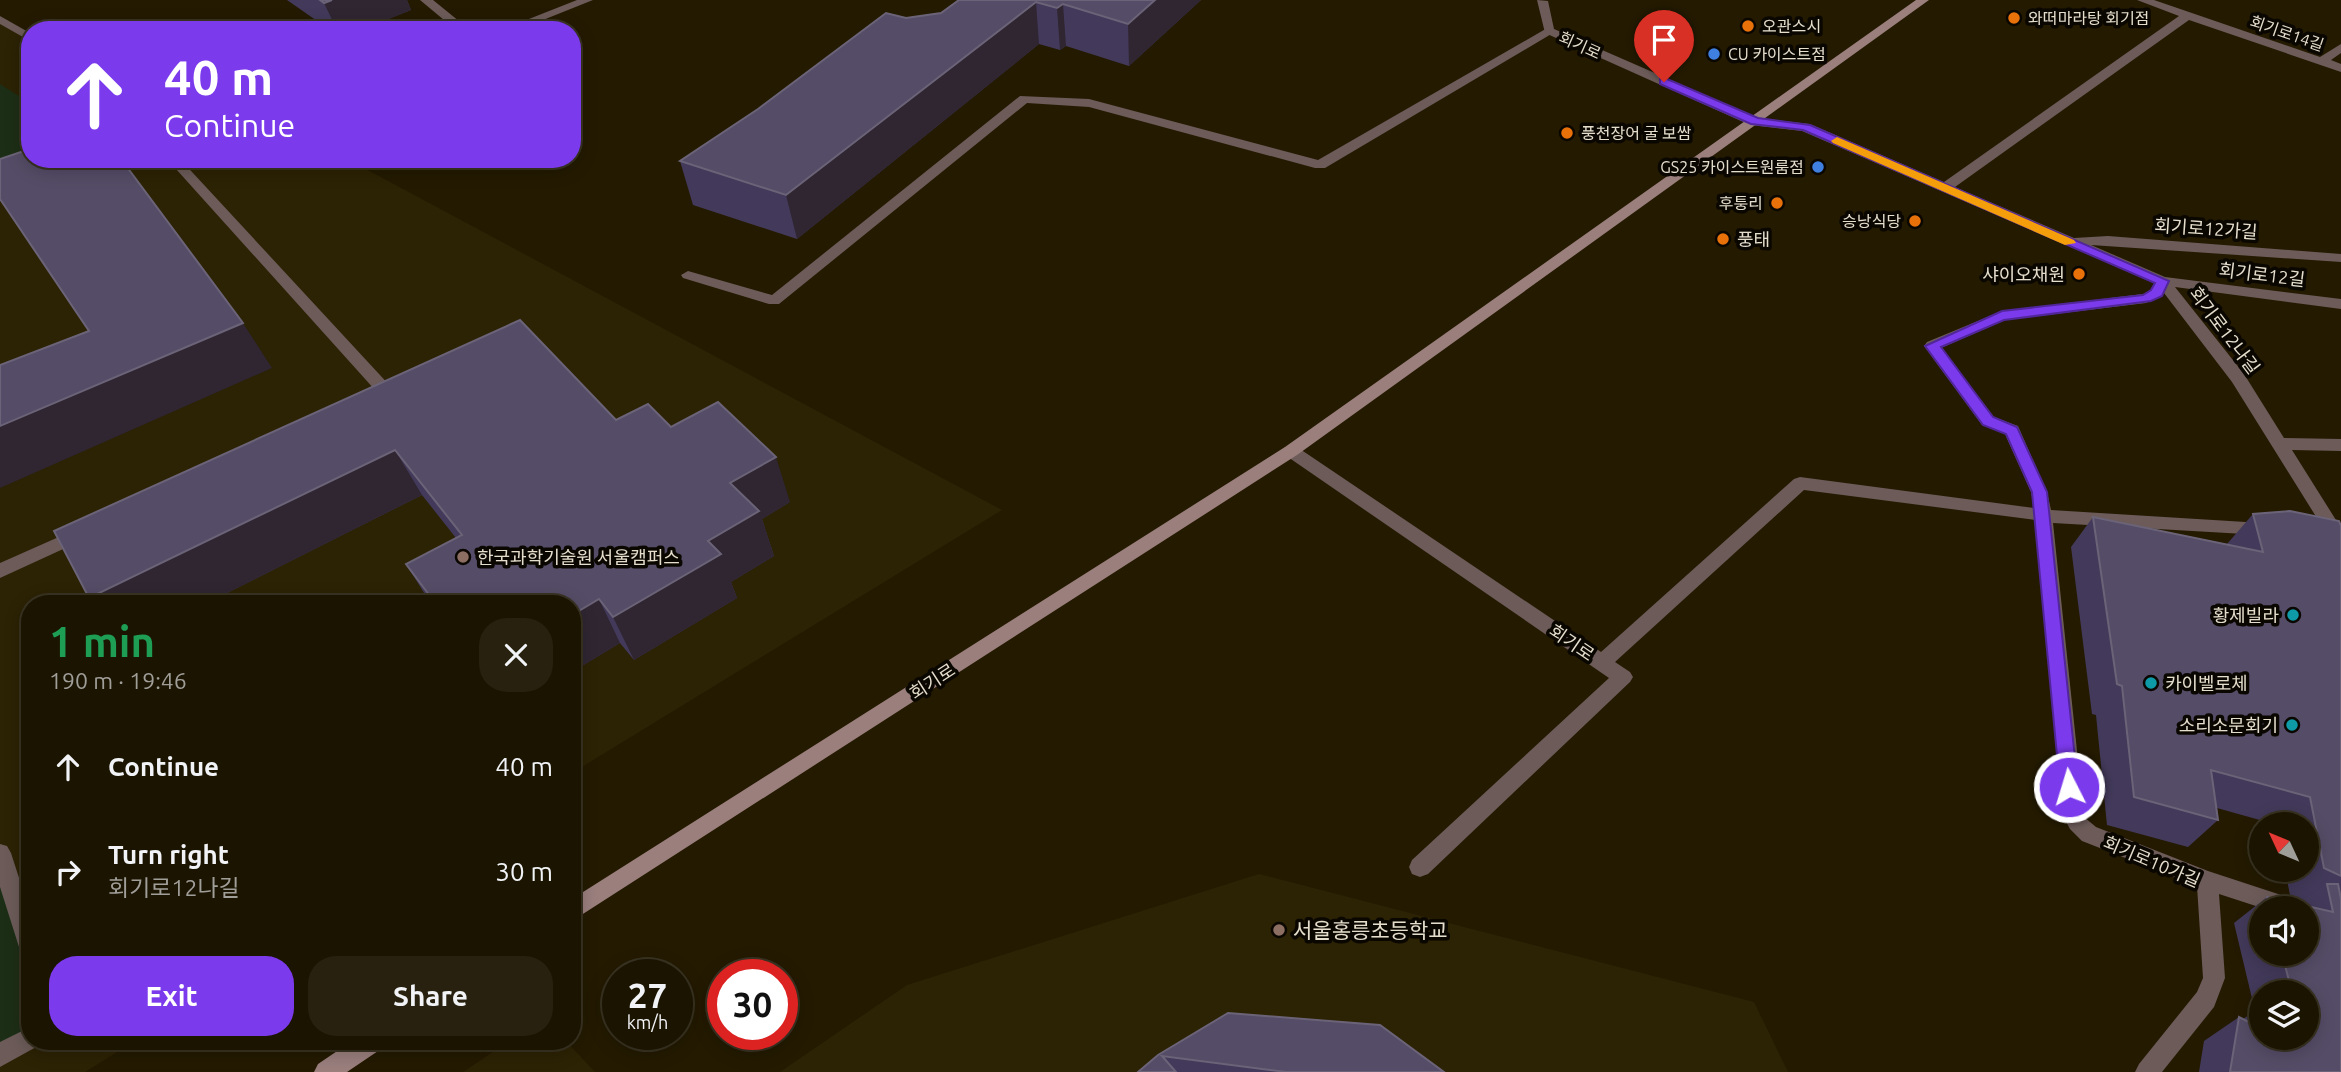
<!DOCTYPE html>
<html lang="en">
<head>
<meta charset="utf-8">
<style>
	:root { --surface:#1b1400; --page:#28210f; --text:#f1f3f6; --muted:#a09e99; --line:#393322; --accent:#7c3aed }
	body { margin:0; font-family:Ubuntu,"Noto Sans KR",sans-serif; background:var(--page); color:var(--text); height:100vh; display:flex; flex-direction:column; font-size:26px; white-space:nowrap }
	* { box-sizing:border-box; margin:0 }
	p { font-size:23px; color:var(--muted) }
	.icon { flex:none; width:38px; height:38px; fill:none; stroke:currentColor; stroke-width:2; stroke-linecap:round; stroke-linejoin:round }
	.map { position:relative; flex:1; overflow:hidden }
	.panel { position:absolute; left:21px; top:595px; width:560px; height:455px; display:flex; flex-direction:column; background:var(--surface); border-radius:28px; box-shadow:0 4px 18px #0003,0 0 0 2px var(--line) }
	.panel>* { flex:none }
	.guide { position:absolute; left:21px; top:21px; width:560px; height:147px; border-radius:28px; box-shadow:0 4px 18px #0003,0 0 0 2px var(--line); background:#7c3aed; color:#fff; overflow:hidden }
	.needle { width:46px; rotate:314deg }
	.fabs { position:absolute; left:2249px; top:812px; display:grid; gap:14px }
	.fabs a { display:grid; place-items:center; width:70px; height:70px; border-radius:50%; background:var(--surface); box-shadow:0 4px 18px #0003,0 0 0 2px var(--line); font-size:35px }
	.speed { position:absolute; left:602px; top:959px; display:flex; gap:14px; font-size:35px; font-weight:700; text-align:center }
	.speed>* { display:grid; place-content:center; width:91px; height:91px; border-radius:50%; background:var(--surface); box-shadow:0 4px 18px #0003,0 0 0 2px var(--line); line-height:1 }
	.speed small { font-size:18px; font-weight:400 }
	.speed .limit { border:10px solid #d22; background:#fff; color:#111 }
	.pin { position:absolute; display:grid; place-items:center; width:60px; height:60px; color:#fff; margin:-72px -30px; border-radius:50% 50% 50% 0; rotate:-45deg; box-shadow:0 0 7px #0007 }
	.pin .icon { rotate:45deg }
	.me { position:absolute; width:77px; margin:-38px; rotate:355deg; stroke-linejoin:round; filter:drop-shadow(0 0 5px #0008) }
	.turn { display:flex; align-items:center; gap:24px; height:147px; padding:0 28px; font-size:32px }
	.turn .icon { width:91px; height:91px; stroke-width:2.5 }
	.turn b { display:block; font-size:49px; line-height:60px }
	.round { display:grid; place-items:center; flex:none; width:74px; height:74px; border-radius:28px; background:var(--page) }
	.head { display:flex; align-items:center; justify-content:space-between; height:119px; padding:0 28px }
	h1 { font-size:42px; font-weight:600; line-height:52px; color:#1e9e55 }
	.action { display:flex; gap:14px; margin-top:auto; padding:14px 28px }
	.action a { flex:1; height:80px; border-radius:28px; background:var(--accent); color:#fff; font-size:28px; font-weight:600; line-height:80px; text-align:center }
	.action a+a { background:var(--page); color:var(--text) }
	ul { padding:0; list-style:none }
	li { display:flex; align-items:center; gap:21px; height:105px; padding:0 28px }
	li div { flex:1 }
	li b { display:block; font-size:26px }
	li em { font-style:normal }
	.map>svg:first-child { display:block }
	.built { fill:#2c2204 }
	.green { fill:#1d2e16 }
	.lines { fill:none; stroke-linecap:round; stroke-linejoin:round }
	.service { fill:#6c5b59; fill-rule:evenodd }
	.minor { fill:#6c5b59; fill-rule:evenodd }
	.secondary { fill:#9a7f7d; fill-rule:evenodd }
	.wall { fill:#433a5b; fill-rule:evenodd }
	.shaded-wall { fill:#2f2631 }
	.building { fill:#554c67; stroke:#6b6377; stroke-width:2 }
	.route { fill:#7c3aed; stroke:#51269a; stroke-width:2 }
	.slow { fill:#f59e0b }
	.food-dot { fill:#e8710a; stroke:#0a0600; stroke-width:2.5 }
	.shop-dot { fill:#3f7fe0; stroke:#0a0600; stroke-width:2.5 }
	.education-dot { fill:#8d6e63; stroke:#0a0600; stroke-width:2.5 }
	.culture-dot { fill:#0f9aa8; stroke:#0a0600; stroke-width:2.5 }
	.labels { text-anchor:middle; dominant-baseline:central; stroke-width:7; stroke-linejoin:round; paint-order:stroke }
	.far-poi-label { font-size:16px; fill:#e5decd; stroke:#0a0600; text-anchor:start }
	.far-street-label { font-size:16px; fill:#e5decd; stroke:#0a0600 }
	.street-label { font-size:18px; fill:#e5decd; stroke:#0a0600 }
	.poi-label { font-size:18px; fill:#e5decd; stroke:#0a0600; text-anchor:start }
	.near-poi-label { font-size:21px; fill:#e5decd; stroke:#0a0600; text-anchor:start }
</style>
</head>
<body>
<div class="map">
<svg width="2341" height="1072" viewBox="0 0 2341 1072">
	<rect width="100%" height="100%" fill="#241a00"/>
	<!-- built -->
	<path class="built" d="M0,19L30,38V159H347L1002,510L572,773V604H30V1041H135L85,1072H0Z
		M1259,874L1754,1002L1788,1072H780L907,985Z
		M509,1041H566L595,1072H463Z"/>
	<!-- green -->
	<path class="green" d="M0,84L30,103V152L0,162Z
		M0,880L30,959V1038L0,1055Z"/>
	<g class="lines">
		<!-- service -->
		<path class="service" d="M420,0H433L470,30H456Z
			M577,0H593L518,30H501Z
			M0,16L30,33V41L0,24Z
			M1549,27L1555,31L1553,33L1325,168H1315L1089,107L1027,103L779,304H769L683,278L681,275L688,271L772,295L1020,96L1089,99L1318,160Z
			M167,159H180L392,388L394,392C389,400 377,403 368,401L366,397L375,390Z
			M79,528L85,529L88,534L85,539L0,578V563Z
			M0,844L7,846L11,853L30,912V957L22,954L19,947L0,887Z
			M30,1027V1041H40L38,1046L0,1067V1042Z"/>
		<!-- minor -->
		<path class="minor" d="M1537,0L1548,1L1554,29L1758,118L1810,124L1944,182L2179,16L2137,0H2154L2320,57L2341,44V53L2331,60L2341,64V72L2189,20L1955,187L2074,238L2108,236L2341,254V262L2091,245L2165,277L2341,299V309L2175,287L2244,374L2284,438L2341,439V451L2292,450L2341,528V549L2335,547L2232,382L2164,293L2146,303L2005,320L1941,348L1994,417L2018,426L2047,492L2051,510L2262,523L2271,529L2262,535L2053,523L2084,817L2096,827L2208,871L2299,901L2302,908H2262L2219,894L2225,978L2214,1007L2162,1072H2135L2139,1064L2197,992L2203,978L2197,886L2082,841L2070,829L2062,814L2036,520L1804,490L1615,662L1630,672L1633,677L1630,682L1428,874L1420,877L1412,874L1409,867L1412,860L1609,678L1285,455L1283,451L1285,447H1297L1601,652L1794,479L1800,477L2034,508L2031,492L2005,434L1982,425L1924,346L1927,342L2002,311L2143,294L2151,290L2154,283L1802,131L1750,125L1545,33Z"/>
		<!-- secondary -->
		<path class="secondary" d="M1916,0H1929L1297,455L572,921V899L1285,447Z
			M352,1041H385L381,1049L347,1072H314L318,1064Z"/>
	</g>
	<!-- wall -->
	<path class="wall" d="M287,0H407L411,10L361,30H330Z
		M959,0H1201L1129,66L1066,46L1060,50L1039,44L797,239L693,205L680,161L906,18L941,13Z
		M520,320L616,420L671,427L790,502L762,519L774,556L731,582L737,598L634,660L620,643L572,672V604H431L406,564L456,538L422,495L205,604H94L89,598Z
		M2253,514L2341,526V1072H2199L2204,1041L2239,1017L2243,1019L2255,1011L2234,923L2267,897L2301,904L2304,902L2290,895L2285,870H2306V824H2274L2217,808L2218,820L2188,847L2107,825L2096,715L2092,714L2071,547L2093,517L2227,544ZM2261,908H2306V954H2261ZM2261,992H2306V1038H2261Z
		M1158,1055L1444,1072H1138Z"/>
	<!-- shaded-wall -->
	<path class="shaded-wall" d="M332,0H407L411,10L361,30H337L324,3Z
		M1155,0H1201L1129,66L1128,24Z
		M1036,2L1039,44L797,239L786,195Z
		M1063,4L1066,46L1060,50L1057,8Z
		M243,323L272,368L0,488V426Z
		M395,450L422,495L205,604H94L89,598Z
		M776,457L790,502L762,519L774,556L731,582L737,598L634,660L613,617L708,541L730,483Z
		M599,599L620,643L572,672V615Z"/>
	<!-- building -->
	<path class="building" d="M320,0H332L324,3Z
		M959,0H1155L1128,24L1063,4L1057,8L1036,2L786,195L680,161L758,109L886,13L906,18L941,13Z
		M30,149V159H121L243,323L0,426V365L89,331L0,199V159Z
		M520,320L616,420L648,404L671,427L718,402L776,457L730,483L759,511L708,541L721,554L613,617L599,599L572,615V604H436L406,564L462,535L395,450L89,598L54,531Z
		M2290,511L2339,521L2341,526V876L2324,868L2310,797L2211,770L2218,820L2134,797L2122,686L2117,684L2093,517L2263,552L2253,514Z
		M2327,884H2338L2341,899V1072H2230L2239,1017L2261,1028V1038H2306V992H2292L2282,954H2306V908H2270L2267,897L2333,912Z
		M1228,1013L1380,1025L1444,1072H1286L1162,1056L1176,1072H1138L1158,1055Z"/>
	<!-- route -->
	<path class="route" d="M1660,79H1667L1758,118L1810,125L2169,281L2162,296L2151,301L2004,320L1941,347L1993,417L2017,427L2047,492L2078,787L2076,792H2063L2060,787L2032,492L2006,434L1983,425L1925,346L2002,311L2143,295L2151,290L2155,283L1803,130L1751,124L1660,84Z"/>
	<!-- slow -->
	<path class="slow" d="M1837,137L2074,240L2076,243L2065,245L1833,143L1831,141Z"/>
	<!-- markers -->
	<g class="food-dot">
		<circle cx="2014" cy="18" r="7"/>
		<circle cx="1748" cy="26" r="7"/>
		<circle cx="1567" cy="133" r="7"/>
		<circle cx="1777" cy="203" r="7"/>
		<circle cx="1915" cy="221" r="7"/>
		<circle cx="1723" cy="239" r="7"/>
		<circle cx="2079" cy="274" r="7"/>
	</g>
	<g class="shop-dot">
		<circle cx="1714" cy="54" r="7"/>
		<circle cx="1818" cy="167" r="7"/>
	</g>
	<g class="education-dot">
		<circle cx="463" cy="557" r="7"/>
		<circle cx="1279" cy="930" r="7"/>
	</g>
	<g class="culture-dot">
		<circle cx="2293" cy="615" r="7"/>
		<circle cx="2151" cy="683" r="7"/>
		<circle cx="2292" cy="725" r="7"/>
	</g>
	<g class="labels">
		<!-- far-poi labels -->
		<g class="far-poi-label">
			<text x="2028" y="18">와떠마라탕 회기점</text>
			<text x="1762" y="26">오관스시</text>
			<text x="1728" y="54">CU 카이스트점</text>
			<text x="1581" y="133">풍천장어 굴 보쌈</text>
			<text x="1804" y="167" text-anchor="end">GS25 카이스트원룸점</text>
			<text x="1763" y="203" text-anchor="end">후퉁리</text>
			<text x="1901" y="221" text-anchor="end">승낭식당</text>
		</g>
		<!-- far-street labels -->
		<g class="far-street-label">
			<text transform="translate(2287 33) rotate(19)">회기로14길</text>
			<text transform="translate(1580 45) rotate(24)">회기로</text>
		</g>
		<!-- street labels -->
		<g class="street-label">
			<text transform="translate(2206 228) rotate(4)">회기로12가길</text>
			<text transform="translate(2262 274) rotate(7)">회기로12길</text>
			<text transform="translate(2225 330) rotate(53)">회기로12나길</text>
			<text transform="translate(1572 642) rotate(34)">회기로</text>
			<text transform="translate(932 681) rotate(-33)">회기로</text>
			<text transform="translate(2152 861) rotate(23)">회기로10가길</text>
		</g>
		<!-- poi labels -->
		<g class="poi-label">
			<text x="1737" y="239">풍태</text>
			<text x="2065" y="274" text-anchor="end">샤이오채원</text>
			<text x="477" y="557">한국과학기술원 서울캠퍼스</text>
			<text x="2279" y="615" text-anchor="end">황제빌라</text>
			<text x="2165" y="683">카이벨로체</text>
			<text x="2278" y="725" text-anchor="end">소리소문회기</text>
		</g>
		<!-- near-poi labels -->
		<g class="near-poi-label">
			<text x="1293" y="930">서울홍릉초등학교</text>
		</g>
	</g>
</svg>
<div class="fabs">
<a><svg class="needle" viewBox="-14 -14 28 28"><path d="M0-13l5 13h-10z" fill="#e53935"/><path d="M0 13l5-13h-10z" fill="#a09e99"/></svg></a>
<a><svg class="icon" aria-label="sound" viewBox="0 0 24 24"><path d="M4 9h4l5-4v14l-5-4H4zM17 9q2 3 0 6"/></svg></a>
<a><svg class="icon" aria-label="layers" viewBox="0 0 24 24"><path d="M12 4l9 5-9 5-9-5zM3 14l9 5 9-5"/></svg></a>
</div>
<div class="speed"><div>27<small>km/h</small></div><div class="limit">30</div></div>
<div class="pin" style="left:1664px;top:82px;background:#d93025"><svg class="icon" aria-label="arrive" viewBox="0 0 24 24"><path d="M6 21V4h12l-3 4 3 4H6"/></svg></div>
<svg class="me" style="left:2069px;top:787px" viewBox="-20 -20 40 40"><circle r="17" fill="#7c3aed" stroke="#fff" stroke-width="3"/><path d="M0-11L8 9 0 5-8 9z" fill="#fff"/></svg>
<div class="guide">
<div class="turn"><svg class="icon" aria-label="ahead" viewBox="0 0 24 24"><path d="M12 20V5M6 11l6-6 6 6"/></svg><div><b>40 m</b>Continue</div></div>
</div>
<section class="panel">
<div class="head"><div><h1>1 min</h1><p>190 m · 19:46</p></div><a class="round"><svg class="icon" aria-label="close" viewBox="0 0 24 24"><path d="M6 6l12 12M18 6L6 18"/></svg></a></div>
<ul>
<li><svg class="icon" aria-label="ahead" viewBox="0 0 24 24"><path d="M12 20V5M6 11l6-6 6 6"/></svg><div><b>Continue</b></div><em>40 m</em></li>
<li><svg class="icon" aria-label="right" viewBox="0 0 24 24"><path d="M7 20v-9h11M14 6l5 5-5 5"/></svg><div><b>Turn right</b><p>회기로12나길</p></div><em>30 m</em></li>
</ul>
<div class="action"><a>Exit</a><a>Share</a></div>
</section>
</div>
</body>
</html>
